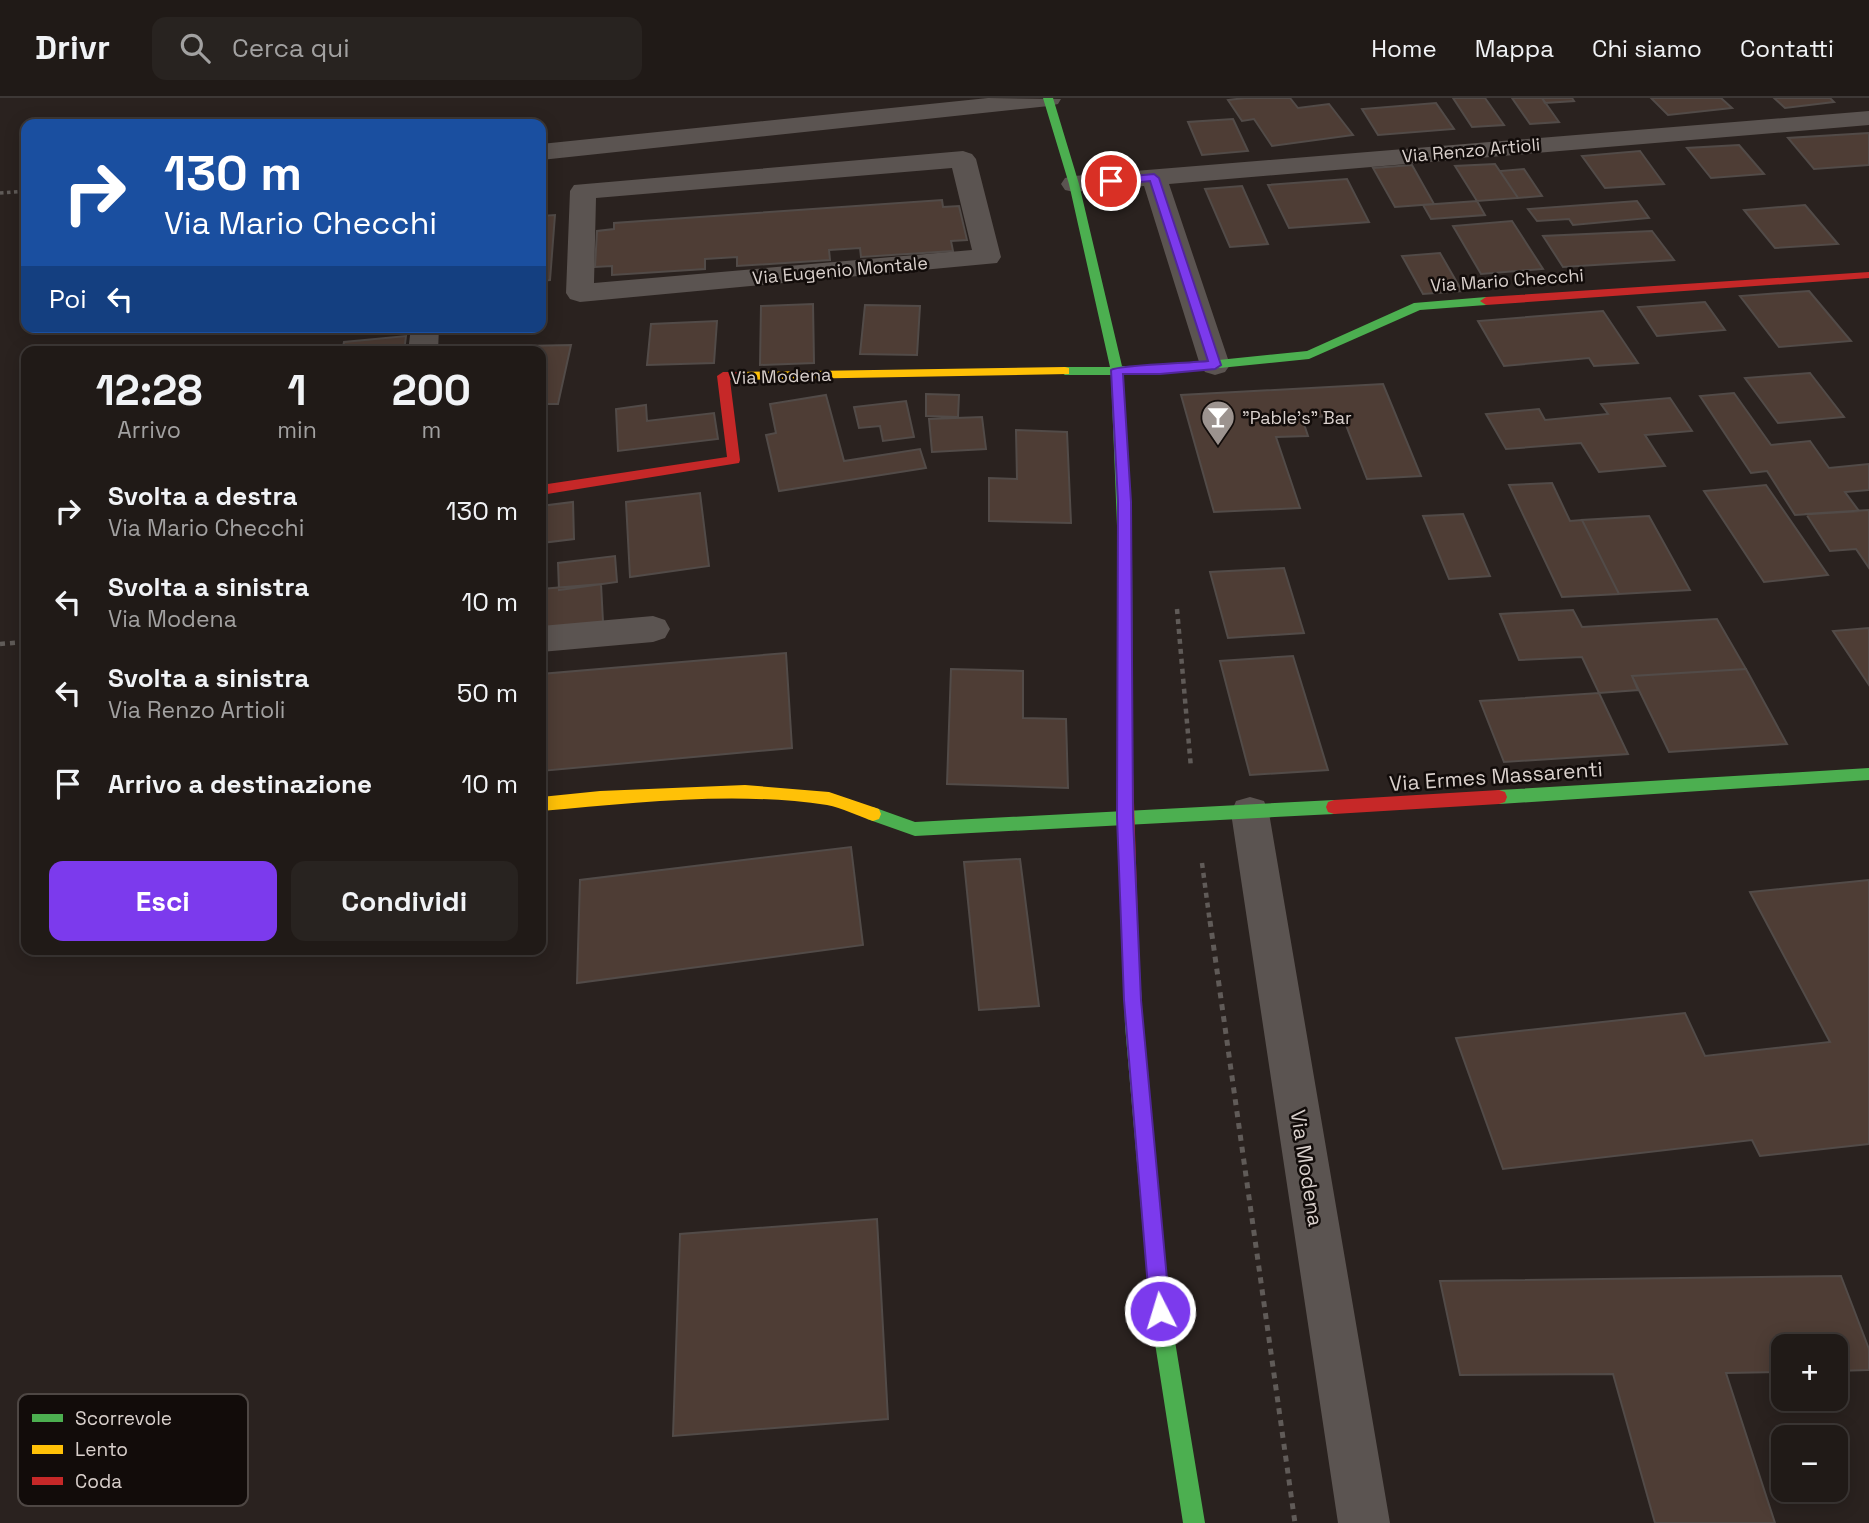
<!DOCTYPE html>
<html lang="it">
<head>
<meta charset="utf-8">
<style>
	:root { --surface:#201a17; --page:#282320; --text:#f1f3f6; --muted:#a2a1a1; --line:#3d3836; --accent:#7c3aed }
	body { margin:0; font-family:"Space Grotesk",sans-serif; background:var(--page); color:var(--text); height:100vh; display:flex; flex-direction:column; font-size:26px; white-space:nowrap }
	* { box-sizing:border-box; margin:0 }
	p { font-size:23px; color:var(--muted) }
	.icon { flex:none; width:38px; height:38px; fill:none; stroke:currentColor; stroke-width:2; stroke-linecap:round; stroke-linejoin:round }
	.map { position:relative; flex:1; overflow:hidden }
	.sheet { position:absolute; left:21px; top:248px; width:525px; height:609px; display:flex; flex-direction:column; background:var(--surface); border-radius:14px; box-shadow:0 4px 18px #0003,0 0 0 2px var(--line) }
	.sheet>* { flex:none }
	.banner { position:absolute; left:21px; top:21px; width:525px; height:214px; border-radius:14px; box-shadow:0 4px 18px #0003,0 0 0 2px var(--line); background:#1a4fa0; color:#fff; overflow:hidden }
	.buttons { position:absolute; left:1771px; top:1236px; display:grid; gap:14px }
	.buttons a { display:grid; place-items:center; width:77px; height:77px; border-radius:14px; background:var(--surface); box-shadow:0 4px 18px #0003,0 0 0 2px var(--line); font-size:35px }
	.pin { position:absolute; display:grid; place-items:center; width:60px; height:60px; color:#fff; margin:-30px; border:4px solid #fff; border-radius:50%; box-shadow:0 2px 7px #0007 }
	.me { position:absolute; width:77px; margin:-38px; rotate:355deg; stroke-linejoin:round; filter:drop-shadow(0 0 5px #0008) }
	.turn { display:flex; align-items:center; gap:24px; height:147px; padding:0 28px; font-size:32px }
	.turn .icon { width:91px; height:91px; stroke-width:2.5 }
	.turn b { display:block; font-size:49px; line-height:60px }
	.then { display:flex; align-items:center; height:66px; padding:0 28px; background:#0003; gap:14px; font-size:26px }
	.eta { display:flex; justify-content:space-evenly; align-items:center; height:119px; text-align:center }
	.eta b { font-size:42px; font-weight:700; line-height:49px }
	.primary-button { display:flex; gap:14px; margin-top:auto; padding:14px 28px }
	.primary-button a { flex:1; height:80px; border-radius:14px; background:var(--accent); color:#fff; font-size:28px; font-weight:700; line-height:80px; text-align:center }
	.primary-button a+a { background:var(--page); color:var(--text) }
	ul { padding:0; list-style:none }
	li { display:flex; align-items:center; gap:21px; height:91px; padding:0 28px }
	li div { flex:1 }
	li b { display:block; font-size:26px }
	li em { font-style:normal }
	header { display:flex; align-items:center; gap:42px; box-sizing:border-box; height:98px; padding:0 35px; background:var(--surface); border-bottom:2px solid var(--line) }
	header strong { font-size:33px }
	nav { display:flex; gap:38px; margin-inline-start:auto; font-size:24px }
	.search { width:490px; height:63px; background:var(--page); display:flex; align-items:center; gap:18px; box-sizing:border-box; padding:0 24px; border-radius:14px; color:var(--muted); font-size:26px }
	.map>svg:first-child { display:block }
	.building { fill:#4e3d35; stroke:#524b48; stroke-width:2 }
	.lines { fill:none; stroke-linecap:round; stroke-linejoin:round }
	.path-far2 { stroke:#605b58; stroke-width:3.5; stroke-dasharray:3.5 3.5; stroke-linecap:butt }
	.path-far1 { stroke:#605b58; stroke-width:4.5; stroke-dasharray:5 5; stroke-linecap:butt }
	.path { stroke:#605b58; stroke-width:5; stroke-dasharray:6 6; stroke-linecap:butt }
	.street { fill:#5b5451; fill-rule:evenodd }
	.fast { fill:#4caf50; fill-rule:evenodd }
	.slow { fill:#ffc107; fill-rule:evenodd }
	.jam { fill:#c62828; fill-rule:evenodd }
	.route { fill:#7c3aed; stroke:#51269a; stroke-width:2 }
	.labels { text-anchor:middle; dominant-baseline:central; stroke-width:5; stroke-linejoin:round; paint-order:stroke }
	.far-street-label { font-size:18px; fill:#d9d0cc; stroke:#120c0a }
	.far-poi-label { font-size:18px; fill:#d9d0cc; stroke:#120c0a; text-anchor:start }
	.street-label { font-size:21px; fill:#d9d0cc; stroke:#120c0a }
	.key { fill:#120c0a; stroke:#4e4744; stroke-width:2 }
	.key-label { font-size:19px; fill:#d9d0cc }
</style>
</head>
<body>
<header>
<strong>Drivr</strong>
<div class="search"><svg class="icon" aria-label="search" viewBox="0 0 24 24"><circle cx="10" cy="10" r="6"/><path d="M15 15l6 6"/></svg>Cerca qui</div>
<nav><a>Home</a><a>Mappa</a><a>Chi siamo</a><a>Contatti</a></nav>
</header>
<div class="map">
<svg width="1869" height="1425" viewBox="0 0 1869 1425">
	<rect width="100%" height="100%" fill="#2a221f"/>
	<!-- building -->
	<path class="building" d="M1245,0H1290L1298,10L1329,6L1353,37L1272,48L1254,21L1242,23L1228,2Z
		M1453,0H1485L1504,27L1472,29Z
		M1512,0H1542L1559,24L1530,26Z
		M1542,0H1572L1574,3L1545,5Z
		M1651,0H1721L1732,10L1668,17Z
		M1774,0H1830L1834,4L1785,10Z
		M1436,5L1454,31L1378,37L1362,11Z
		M1233,21L1248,53L1202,57L1188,24Z
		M1869,35V67L1814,71L1788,40Z
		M1739,47L1764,76L1711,80L1687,50Z
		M1640,53L1664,86L1605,90L1582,58Z
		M1495,66L1518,100L1477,103L1455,68Z
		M1412,67L1434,106L1395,109L1373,70Z
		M1524,71L1542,98L1518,100L1500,73Z
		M1347,81L1369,124L1289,130L1268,87Z
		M1242,88L1268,146L1230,149L1205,91Z
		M942,102L943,109L959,108L967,142L951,143L953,153L861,159L860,150L829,152L830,162L737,168V159L705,161V171L612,177V168L595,169L597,133L614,131V125Z
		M1477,103L1485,117L1431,121L1423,107Z
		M1637,103L1649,120L1573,127L1569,121L1537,123L1528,111Z
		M1805,107L1838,146L1775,150L1744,112Z
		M555,117L550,182L541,183V118Z
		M1512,123L1543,171L1481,176L1453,128Z
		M1652,133L1674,162L1563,169L1543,138Z
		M1440,155L1462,193L1423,196L1402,158Z
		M1809,193L1851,243L1779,249L1740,198Z
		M1705,204L1725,232L1657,238L1638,209Z
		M813,206L814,265L760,267L761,208Z
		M865,207L920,208L917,257L860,256Z
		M1603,213L1638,265L1594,268L1589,260L1504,268L1478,223Z
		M717,223L714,265L647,267L651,226Z
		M406,238L404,254H342L344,244Z
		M571,247L558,306H541V254H475L477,249Z
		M1810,275L1844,319L1778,325L1745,280Z
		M1383,286L1421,378L1367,381L1342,317L1302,320L1308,338L1276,339L1300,410L1214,414L1181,297Z
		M1734,295L1771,347L1810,343L1829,370L1869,366V392L1845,394L1859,413L1795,417L1767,373L1751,375L1700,298Z
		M926,296L959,297L958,319L926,318Z
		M826,297L844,363L920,351L926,370L779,393L766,337L776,335L770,306Z
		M1670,300L1692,333L1645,337L1665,368L1599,374L1581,345L1506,351L1486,316L1539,311L1545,322L1608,316L1601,306Z
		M906,303L914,339L883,343L880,328L859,330L854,309Z
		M646,307L647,323L714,315L718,341L618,353L616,311Z
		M982,319L986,351L932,354L929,321Z
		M1016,332L1067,334L1071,425L989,423V380L1017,381Z
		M1552,385L1570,423L1582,422L1619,496L1562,499L1509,387Z
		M1766,387L1828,477L1764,484L1704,393Z
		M700,395L709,468L630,479L626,404Z
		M573,404L574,441L541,445V408Z
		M1869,412V470L1856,451L1830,453L1806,416Z
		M1463,416L1490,478L1449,481L1423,418Z
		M1649,418L1690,492L1619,496L1582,422Z
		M615,458L617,484L559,492L558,465Z
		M1284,470L1304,535L1228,540L1210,474Z
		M601,486L603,524L541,533V491Z
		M1573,512L1582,529L1717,521L1746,571L1632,578L1638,592L1599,595L1582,559L1519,562L1500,516Z
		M1869,530V587L1833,533Z
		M786,555L792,650L541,673V576Z
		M1293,558L1328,672L1250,677L1220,563Z
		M951,571L1023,573V620L1066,621L1068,690L947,686Z
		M1746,571L1787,646L1669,654L1632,578Z
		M1599,595L1628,656L1504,664L1480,603Z
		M851,749L863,847L577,885L580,782Z
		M1020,761L1039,908L979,912L964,764Z
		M1869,782V1046L1760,1058L1752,1042L1503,1071L1456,940L1685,915L1705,958L1830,944L1750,794Z
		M877,1121L888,1321L673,1338L680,1136Z
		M1841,1178L1869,1251V1272L1836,1273V1248H1783V1274L1726,1275L1775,1425H1655L1613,1276L1460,1277L1440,1183Z"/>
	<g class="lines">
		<!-- path-far2 -->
		<path class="path-far2" d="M0,95L26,93"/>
		<!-- path-far1 -->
		<path class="path-far1" d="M1177,511L1191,670
			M0,546L26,544
			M1202,765L1210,825"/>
		<!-- path -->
		<path class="path" d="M1210,823L1295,1425"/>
		<!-- street -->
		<path class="street" d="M988,0L1061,1L1058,6L1049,8L541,62V46Z
			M1869,13V27L1169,86L1230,267L1225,274L1215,277L1205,274L1200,267L1144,88L1074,94L1065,92L1061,86L1065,80L1074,78Z
			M963,53L972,56L976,61L1001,159L997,165L580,204L570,201L566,195L570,93L574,87ZM952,70L972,152L594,185L596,100Z
			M411,229H439L438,254H408Z
			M653,518L665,522L670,531L665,540L653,544L541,554V528Z
			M1250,699L1264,703L1269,715L1390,1425H1338L1231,715L1236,703Z"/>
		<!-- fast -->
		<path class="fast" d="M1043,0H1053L1079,86L1122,268H1160L1307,253L1414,205L1486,199L1492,203L1486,207L1420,212L1309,261L1160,276H1123L1132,453L1133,674L1130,679H1120L1117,674L1118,453L1111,277H1065L1059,273L1065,269H1110L1069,86Z
			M1869,670V682L1499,706L1493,704L1491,699L1493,694L1499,692Z
			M1334,702L1340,704L1342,709L1340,714L1334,716L915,738L867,721L865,716L867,711L873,709L915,724Z
			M1131,847L1137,850L1139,855L1143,928L1170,1213L1205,1425H1183L1150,1213L1125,928L1123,855L1125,850Z"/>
		<!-- slow -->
		<path class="slow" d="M1065,269L1069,270V276L738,282L732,278L738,274Z
			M745,687L829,694L879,711L881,716L879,721L873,723C858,718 842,710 827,707C733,693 635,705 541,713V699L600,693Z"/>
		<!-- jam -->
		<path class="jam" d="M1869,174V180L1486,207L1480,203L1486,199Z
			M723,274H738L744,278L742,281L730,282L740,362L739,365L541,397V387L727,359L717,278Z
			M1125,668L1130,669L1133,674L1139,855L1137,860L1131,863L1125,860L1123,855L1117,674L1120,669Z
			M1499,692L1505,694L1507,699L1505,704L1499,706L1334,716L1328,714L1326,709L1328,704L1334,702Z"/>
	</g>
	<!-- route -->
	<path class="route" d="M1154,76L1159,80L1221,267L1215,271L1160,276H1123L1131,404L1133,719L1141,902L1170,1213L1167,1220L1160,1223L1153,1220L1150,1213L1124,902L1117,719L1118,404L1111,272C1117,267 1192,265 1208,263L1150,83L1111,87L1105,83L1111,80Z"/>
	<!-- icons -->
	<defs>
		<g id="bar-pin" transform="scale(1.75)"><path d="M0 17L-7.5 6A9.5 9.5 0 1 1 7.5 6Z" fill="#9c938f" stroke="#120c0a"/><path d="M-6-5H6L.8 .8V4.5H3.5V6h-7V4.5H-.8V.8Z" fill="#fff"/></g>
	</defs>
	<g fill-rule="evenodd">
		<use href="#bar-pin" x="1218" y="319"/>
	</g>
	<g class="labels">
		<!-- far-street labels -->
		<g class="far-street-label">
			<text transform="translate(1471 52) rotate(-5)">Via Renzo Artioli</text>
			<text transform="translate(840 172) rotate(-5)">Via Eugenio Montale</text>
			<text transform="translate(1507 182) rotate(-4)">Via Mario Checchi</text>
			<text transform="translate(781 278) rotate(-2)">Via Modena</text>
		</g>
		<!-- far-poi labels -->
		<g class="far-poi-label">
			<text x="1242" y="319">"Pable's" Bar</text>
		</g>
		<!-- street labels -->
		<g class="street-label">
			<text transform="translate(1496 678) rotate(-4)">Via Ermes Massarenti</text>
			<text transform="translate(1307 1070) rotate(81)">Via Modena</text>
		</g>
	</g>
	<!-- legend -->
	<rect x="18" y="1296" width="230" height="112" rx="10" class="key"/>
	<rect x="32" y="1316" width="31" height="8" fill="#4caf50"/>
	<rect x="32" y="1347" width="31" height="9" fill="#ffc107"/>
	<rect x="32" y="1379" width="31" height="8" fill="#c62828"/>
	<g class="key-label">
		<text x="75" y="1327">Scorrevole</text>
		<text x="75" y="1358">Lento</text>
		<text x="75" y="1390">Coda</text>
	</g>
</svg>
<div class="buttons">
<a>+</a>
<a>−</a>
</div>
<div class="pin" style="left:1111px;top:83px;background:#d93025"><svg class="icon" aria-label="arrive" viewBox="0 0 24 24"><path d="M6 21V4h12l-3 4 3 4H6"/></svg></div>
<svg class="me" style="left:1160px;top:1213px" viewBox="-20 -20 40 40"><circle r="17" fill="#7c3aed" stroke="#fff" stroke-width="3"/><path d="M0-11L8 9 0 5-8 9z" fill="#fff"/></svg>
<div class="banner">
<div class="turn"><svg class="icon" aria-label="right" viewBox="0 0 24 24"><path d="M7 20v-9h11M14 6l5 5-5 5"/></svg><div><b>130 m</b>Via Mario Checchi</div></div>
<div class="then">Poi<svg class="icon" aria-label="left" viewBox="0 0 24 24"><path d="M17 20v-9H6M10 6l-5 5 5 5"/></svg></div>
</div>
<section class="sheet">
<div class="eta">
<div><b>12:28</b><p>Arrivo</p></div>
<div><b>1</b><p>min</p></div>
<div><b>200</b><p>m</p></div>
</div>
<ul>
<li><svg class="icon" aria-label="right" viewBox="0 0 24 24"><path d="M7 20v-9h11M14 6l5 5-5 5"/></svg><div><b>Svolta a destra</b><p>Via Mario Checchi</p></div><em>130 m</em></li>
<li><svg class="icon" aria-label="left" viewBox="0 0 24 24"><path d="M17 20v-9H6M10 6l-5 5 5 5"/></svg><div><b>Svolta a sinistra</b><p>Via Modena</p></div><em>10 m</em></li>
<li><svg class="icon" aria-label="left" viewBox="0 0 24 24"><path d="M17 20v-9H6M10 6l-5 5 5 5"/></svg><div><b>Svolta a sinistra</b><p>Via Renzo Artioli</p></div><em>50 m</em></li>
<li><svg class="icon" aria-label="arrive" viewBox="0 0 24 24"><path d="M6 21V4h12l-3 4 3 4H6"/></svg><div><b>Arrivo a destinazione</b></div><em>10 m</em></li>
</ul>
<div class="primary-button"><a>Esci</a><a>Condividi</a></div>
</section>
</div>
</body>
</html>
